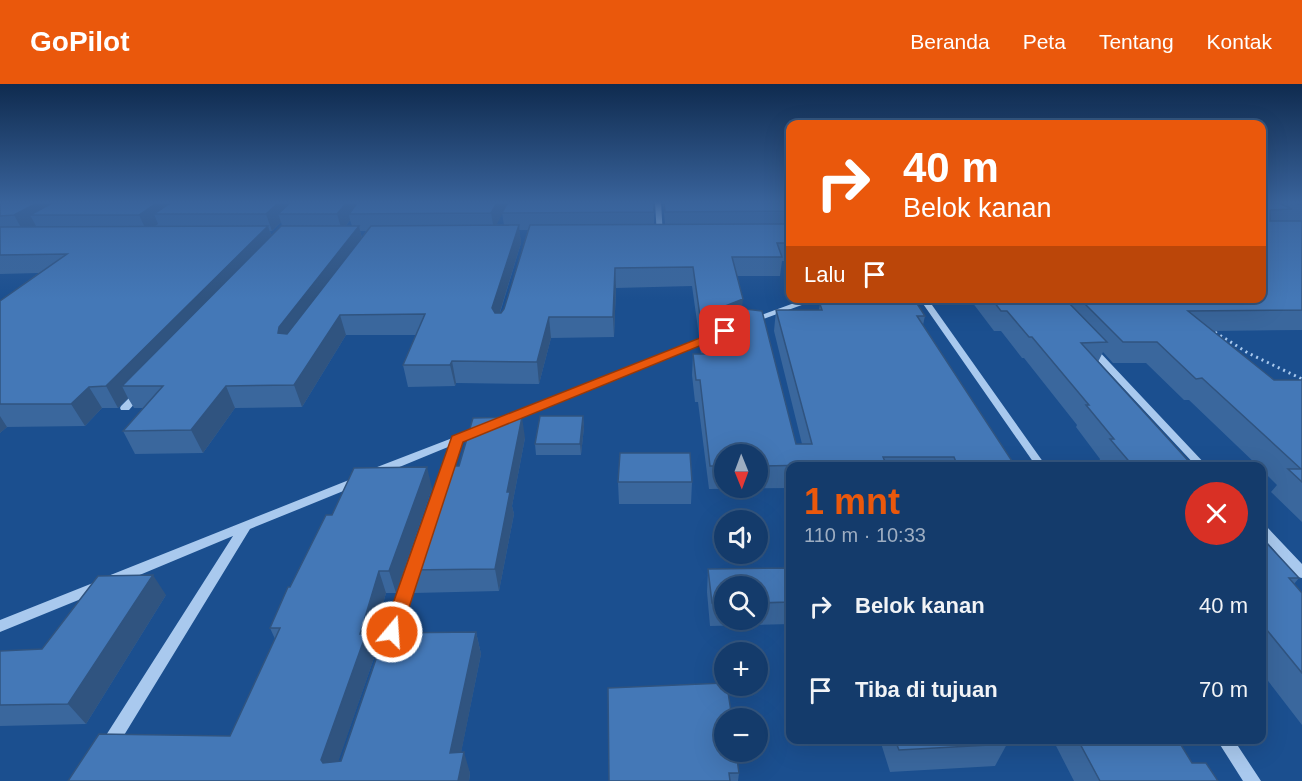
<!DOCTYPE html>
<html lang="id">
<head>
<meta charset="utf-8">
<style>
	:root { --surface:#143b6b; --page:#214673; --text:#f1f3f6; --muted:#9dadc1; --line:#33557e; --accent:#ea580c }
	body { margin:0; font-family:Helvetica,sans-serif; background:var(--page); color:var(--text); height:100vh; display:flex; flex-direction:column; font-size:22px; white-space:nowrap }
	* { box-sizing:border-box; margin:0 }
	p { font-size:20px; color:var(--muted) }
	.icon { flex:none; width:33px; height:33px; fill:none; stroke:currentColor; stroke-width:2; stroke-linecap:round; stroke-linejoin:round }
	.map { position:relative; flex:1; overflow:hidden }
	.sheet { position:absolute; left:786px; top:378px; width:480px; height:282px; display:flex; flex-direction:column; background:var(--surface); border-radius:12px; box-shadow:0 6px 24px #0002,0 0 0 2px var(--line) }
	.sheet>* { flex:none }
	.guide { position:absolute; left:786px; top:36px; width:480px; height:183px; border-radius:12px; box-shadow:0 6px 24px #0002,0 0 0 2px var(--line); background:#ea580c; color:#fff; overflow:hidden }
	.needle { width:39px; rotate:179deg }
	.buttons { position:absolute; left:714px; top:360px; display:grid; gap:12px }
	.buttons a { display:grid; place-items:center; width:54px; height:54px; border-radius:50%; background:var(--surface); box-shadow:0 6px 24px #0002,0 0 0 2px var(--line); font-size:30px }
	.pin { position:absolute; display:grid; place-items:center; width:51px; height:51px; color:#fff; margin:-26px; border-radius:12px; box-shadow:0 3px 9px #0006 }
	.me { position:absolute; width:66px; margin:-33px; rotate:18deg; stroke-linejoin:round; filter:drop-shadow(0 0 4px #0008) }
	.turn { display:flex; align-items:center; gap:21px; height:126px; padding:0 18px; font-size:27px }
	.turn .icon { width:78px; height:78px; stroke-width:2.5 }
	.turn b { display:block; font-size:42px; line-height:51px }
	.then { display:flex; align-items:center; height:57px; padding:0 18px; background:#0003; gap:12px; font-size:22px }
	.round { display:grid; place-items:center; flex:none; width:63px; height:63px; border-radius:32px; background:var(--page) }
	.overview { display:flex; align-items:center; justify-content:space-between; height:102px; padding:0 18px }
	h1 { font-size:36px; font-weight:600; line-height:45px; color:var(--accent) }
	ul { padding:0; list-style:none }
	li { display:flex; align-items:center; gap:18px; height:84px; padding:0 18px }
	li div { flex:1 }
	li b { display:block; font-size:22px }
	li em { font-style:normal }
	header { display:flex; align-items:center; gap:36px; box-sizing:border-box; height:84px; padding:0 30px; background:var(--accent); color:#fff }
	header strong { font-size:28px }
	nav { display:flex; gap:33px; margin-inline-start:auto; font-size:21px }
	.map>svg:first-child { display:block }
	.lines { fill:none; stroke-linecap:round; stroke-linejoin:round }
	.path { stroke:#a9c9ee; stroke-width:3; stroke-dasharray:2 4; stroke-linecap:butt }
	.minor { fill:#a9c9ee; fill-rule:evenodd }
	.wall { fill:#3a679d; fill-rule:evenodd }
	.shaded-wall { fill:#305480 }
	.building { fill:#4478b7; stroke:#305480; stroke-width:1.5 }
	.route { fill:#ea580c; stroke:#983908; stroke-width:1.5 }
</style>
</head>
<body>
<header>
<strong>GoPilot</strong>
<nav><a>Beranda</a><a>Peta</a><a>Tentang</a><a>Kontak</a></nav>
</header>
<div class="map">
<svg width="1302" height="697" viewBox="0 0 1302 697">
	<rect width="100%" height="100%" fill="#1b4f8f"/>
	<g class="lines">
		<!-- path -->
		<path class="path" d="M1210,245L1248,269L1302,295"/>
		<!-- minor -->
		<path class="minor" d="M655,118H661L663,152L660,154L657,152Z
			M808,214H821L755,238L752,239L748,236Z
			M919,214H927L1046,382H1036Z
			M712,249L716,252L715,254L503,341H495L494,339L495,337Z
			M1092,262L1095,263L1207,382H1196L1089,267V263Z
			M139,306L144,309L142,311L129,326H121L120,324L121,322L136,307Z
			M481,343L486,346L485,348L461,358L447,398L443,399L437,395L448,363L380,391H372L370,388L372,385Z
			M359,392L363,393L365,396L363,399L250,445L115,666L109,669L103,666L101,661L103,656L233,452L118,500L113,501L108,500L106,496L108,492Z
			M1262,441L1266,442L1302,480V494L1297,493L1262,452Z
			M413,479L418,480L420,484L394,563L392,567L387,569L382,567L380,563L406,484L408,480Z
			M98,497L103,498L105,502L103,506L0,548V536Z
			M1217,656H1234L1261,697H1243Z"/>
	</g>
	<!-- wall -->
	<path class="wall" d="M0,118H654V140H665L663,118H790V177H782L780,192H737L742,226L796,360H802L774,247L776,226H819L820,220H852L849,214H918L917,219L925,232L923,241L1012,377L1010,382H790V404L709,405L698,318H695L692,291L693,270H701L700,263L701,251L699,252L692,202L616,204L614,253L551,254L539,300L456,299L455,302L408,303L403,281L416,251H346L302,323L235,324L203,369L135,370L123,347L143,324H134L128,314L118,324H102L85,342L7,343L0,349V217L39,189L0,190ZM502,129L504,141H496ZM350,136L352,142H346ZM281,138L282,142L271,151L270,147H272ZM519,146H528L504,225L501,229H500L521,159ZM360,147H366L362,153ZM724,370H758V404H724Z
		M1262,118H1302V246L1213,247L1274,296H1302V438L1271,408L1277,401L1262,386V382H1258L1189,316H1184L1146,279H1113L1103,268L1098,278L1193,382H1102L1099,378L1100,375L1076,343L1077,341L1024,274H1022L1001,247H994L969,214H1262Z
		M583,332L584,343L581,371H536L535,360Z
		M525,354L512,422L514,430L499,507L414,509L407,486L459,382Z
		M618,398H692L691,420H619Z
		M432,404L396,509H386L371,563L375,571L338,677H341L476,548L481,570L461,668L470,689L469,697H68L230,652L275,555L270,544L290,503L332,431Z
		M1262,454L1299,494L1294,500L1302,509V641L1262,589Z
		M790,484V540L710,542L707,508L708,485ZM724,502H758V536H724Z
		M166,511L86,640L0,642V567L42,565Z
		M880,656H1005L1007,660L995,682L890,688Z
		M1053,656H1178L1192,679L1218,697H1074Z
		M739,689L738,697H609Z"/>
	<!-- shaded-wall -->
	<path class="shaded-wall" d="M39,118H77L30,131L36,142L24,149L14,131Z
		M158,118H188L154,130L158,140L147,148L139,131Z
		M279,118H303L278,130L281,138L272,147L266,130Z
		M347,118H365L349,130L350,136L342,147L337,130Z
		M497,118H508L494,146L491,129Z
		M519,141L521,159L495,244L492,224Z
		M268,142L274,160L122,302L128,314L118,324L106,302Z
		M359,142L363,159L286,264L278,249L279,243Z
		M615,184L616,204L614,253L613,233Z
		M743,215L741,235L701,242V251L699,252L700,232Z
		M340,231L346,251L302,323L294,301Z
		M549,233L551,254L539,300L537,278Z
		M452,277L456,299L455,302L450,281Z
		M226,302L235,324L203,369L191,346Z
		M89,303L102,324L85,342L71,320Z
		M0,332L7,343L0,349Z
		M583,332L584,343L581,371L580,360Z
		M522,333L525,354L512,422L514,430L499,507L495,485L507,408Z
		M427,383L432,404L396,509L389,487Z
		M379,487L386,509L371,563L375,571L332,696L321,676Z
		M153,491L166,511L86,640L68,620Z
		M476,548L481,570L457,689L450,669Z
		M464,668L470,689L469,697H458Z"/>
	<!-- building -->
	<path class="building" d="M0,118H39L14,131L0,132Z
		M54,118H158L139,131H30Z
		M172,118H279L266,130H154Z
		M291,118H347L337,130H278Z
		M358,118H497L491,129L349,130Z
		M508,118H654V128L502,129Z
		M664,118H790V127L665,128Z
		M1262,118H1277L1292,125L1270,126V137H1302V226L1188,227L1274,296H1302V398L1288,385H1301L1202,294L1196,295L1157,258H1123L1079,214H1262Z
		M1294,118H1302V121Z
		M790,140V159H777L782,173H732L743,215L700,232L693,183L615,184L613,233H549L537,278L452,277L450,281H403L425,230L340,231L294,301L226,302L191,346L123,347L163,302H122L281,142H359L279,243L278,249L287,250L371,142L519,141L492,224L495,229H501L504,225L530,141Z
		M268,142L106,302L89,303L71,320H0V217L67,170L0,171V143Z
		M863,214H918L914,215L925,232H917L1012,377L956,378L954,373H883L887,382H817L816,381L758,382V370H724V382H710L700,296H696L693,270H705L701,242L745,225L762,227L796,360H812L776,226H822L820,220H866Z
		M991,214H1064L1107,258L1081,259L1193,382H1133L1110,355H1114L1086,321H1089L1032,253H1029L1007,227H1001Z
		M540,332H583L580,360H535Z
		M522,333L507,408H510L495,485L407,486L443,382H459L473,334Z
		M620,369H690L692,398H618Z
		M427,383L389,487H379L360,550H366L321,676L323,679L341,677L385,549L476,548L450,669L464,668L458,697H68L99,650L230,652L280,544H270L288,503H290L326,431H332L354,384Z
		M1262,454L1299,494H1289L1302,509V589L1262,540Z
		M790,484V518L758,519V502H724V519H712L708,485Z
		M153,491L68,620L0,621V567L42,565L98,492Z
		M724,599V602H727L732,634H724V668H736L739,689H729L730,697H609L608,604Z
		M895,656H1005L1007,660L899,666Z
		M1078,656H1178L1192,679H1206L1218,697H1100Z"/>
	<!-- sky -->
	<linearGradient id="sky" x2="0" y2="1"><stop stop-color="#0f2b4f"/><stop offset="0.55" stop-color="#39639b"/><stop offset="1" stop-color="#39639b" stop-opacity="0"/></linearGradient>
	<rect width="1302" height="215" fill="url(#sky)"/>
	<!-- route -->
	<path class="route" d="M725,244L730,247L729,250L463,358L401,548L399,553L392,555L386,553L383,548L452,352Z"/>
</svg>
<div class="buttons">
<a><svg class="needle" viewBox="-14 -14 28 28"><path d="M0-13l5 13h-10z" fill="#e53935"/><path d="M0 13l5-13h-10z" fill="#9dadc1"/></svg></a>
<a><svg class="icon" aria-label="sound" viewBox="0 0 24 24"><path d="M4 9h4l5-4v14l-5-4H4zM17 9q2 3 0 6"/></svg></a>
<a><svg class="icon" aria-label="search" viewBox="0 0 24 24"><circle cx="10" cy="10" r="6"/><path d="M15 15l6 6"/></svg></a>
<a>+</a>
<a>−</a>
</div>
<div class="pin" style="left:725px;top:247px;background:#d93025"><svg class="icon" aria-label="arrive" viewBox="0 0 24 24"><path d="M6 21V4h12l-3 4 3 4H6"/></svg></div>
<svg class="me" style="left:392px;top:548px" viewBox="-20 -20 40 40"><circle r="17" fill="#ea580c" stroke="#fff" stroke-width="3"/><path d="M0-11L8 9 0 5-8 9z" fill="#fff"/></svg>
<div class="guide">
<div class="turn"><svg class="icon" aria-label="right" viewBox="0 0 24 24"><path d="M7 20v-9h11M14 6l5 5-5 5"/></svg><div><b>40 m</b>Belok kanan</div></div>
<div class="then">Lalu<svg class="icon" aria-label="arrive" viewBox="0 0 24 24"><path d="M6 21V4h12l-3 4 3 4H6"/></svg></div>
</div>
<section class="sheet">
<div class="overview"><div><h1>1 mnt</h1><p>110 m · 10:33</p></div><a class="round" style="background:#d93025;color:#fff"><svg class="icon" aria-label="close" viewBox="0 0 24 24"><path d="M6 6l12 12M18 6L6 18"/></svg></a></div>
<ul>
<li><svg class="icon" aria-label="right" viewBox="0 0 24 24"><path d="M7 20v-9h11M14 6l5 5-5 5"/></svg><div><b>Belok kanan</b></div><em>40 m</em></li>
<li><svg class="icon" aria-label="arrive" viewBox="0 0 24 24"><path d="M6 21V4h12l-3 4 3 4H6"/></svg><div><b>Tiba di tujuan</b></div><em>70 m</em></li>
</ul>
</section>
</div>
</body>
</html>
